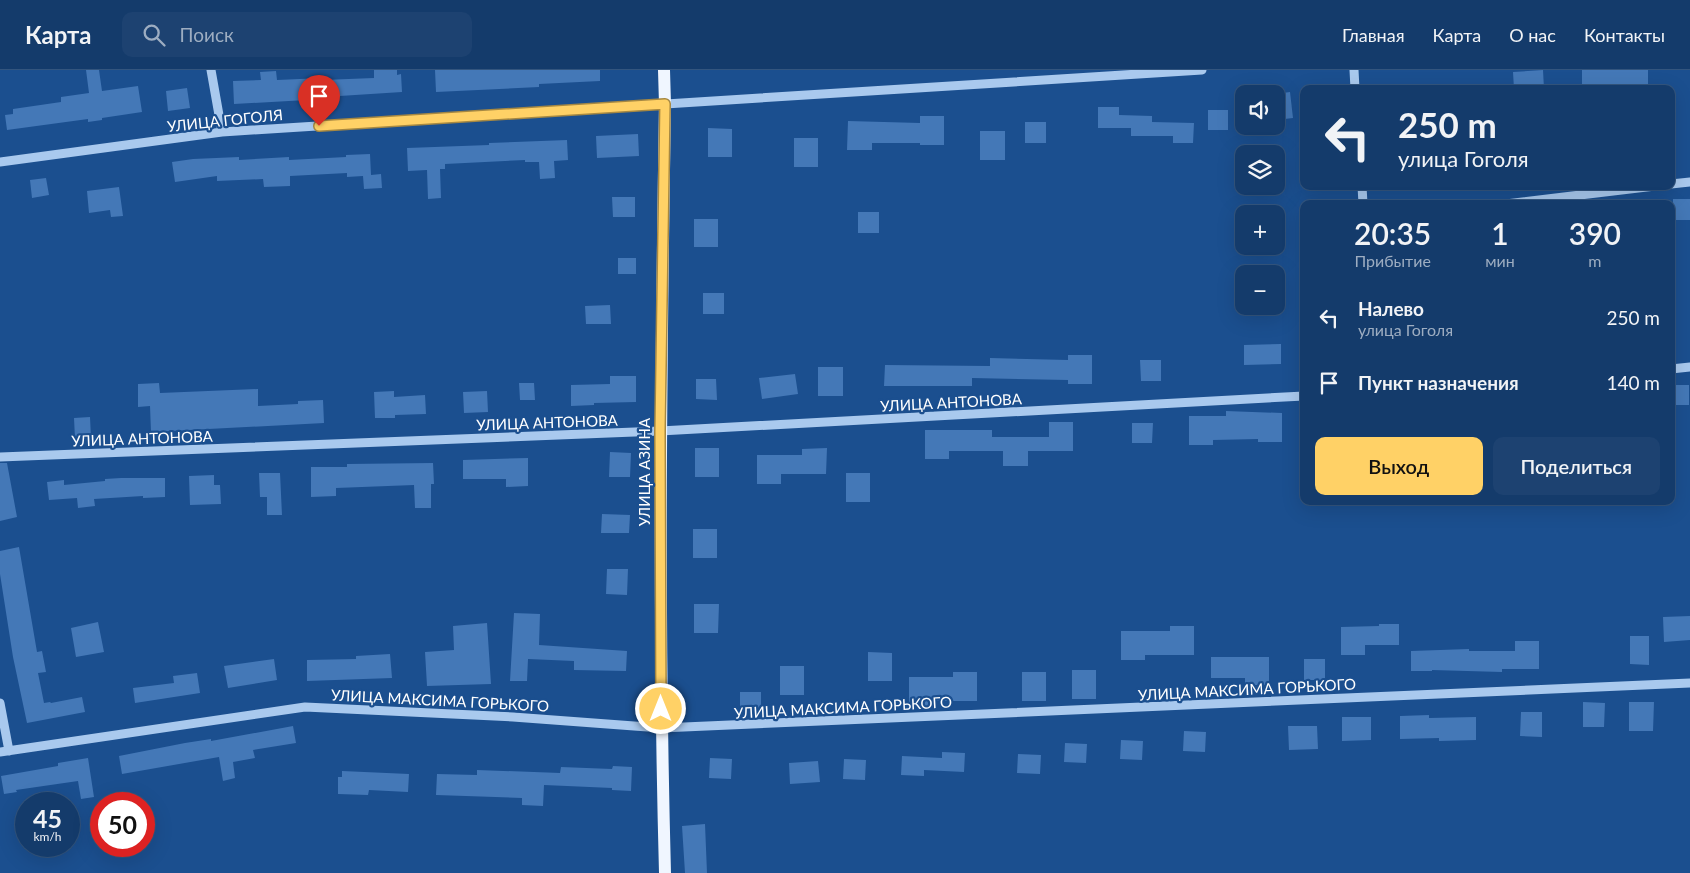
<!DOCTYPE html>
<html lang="ru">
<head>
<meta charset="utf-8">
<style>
	:root { --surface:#143b6b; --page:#1d4271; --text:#f1f3f6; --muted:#9dadc1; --line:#33557e; --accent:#ffd166 }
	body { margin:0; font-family:Lato,sans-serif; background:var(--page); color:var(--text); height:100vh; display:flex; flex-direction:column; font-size:19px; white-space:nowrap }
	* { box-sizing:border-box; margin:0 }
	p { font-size:16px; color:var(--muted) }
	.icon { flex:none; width:28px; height:28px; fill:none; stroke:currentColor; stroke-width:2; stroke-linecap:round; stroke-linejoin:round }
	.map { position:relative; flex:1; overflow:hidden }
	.panel { position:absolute; left:1300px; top:130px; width:375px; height:305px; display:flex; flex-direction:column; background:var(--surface); border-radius:10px; box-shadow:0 5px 20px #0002,0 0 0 1px var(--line) }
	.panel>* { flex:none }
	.banner { position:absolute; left:1300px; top:15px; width:375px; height:105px; border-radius:10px; box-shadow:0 5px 20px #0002,0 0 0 1px var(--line); background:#143b6b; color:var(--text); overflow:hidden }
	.tools { position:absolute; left:1235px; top:15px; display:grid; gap:10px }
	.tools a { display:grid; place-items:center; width:50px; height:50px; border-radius:10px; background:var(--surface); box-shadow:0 5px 20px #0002,0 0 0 1px var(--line); font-size:25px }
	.speed { position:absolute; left:15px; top:722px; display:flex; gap:10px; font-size:25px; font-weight:700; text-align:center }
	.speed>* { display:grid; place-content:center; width:65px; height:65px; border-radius:50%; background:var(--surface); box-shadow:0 5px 20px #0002,0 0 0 1px var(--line); line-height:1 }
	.speed small { font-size:12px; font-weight:400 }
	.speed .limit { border:8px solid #d22; background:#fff; color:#111 }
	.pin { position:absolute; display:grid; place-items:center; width:42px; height:42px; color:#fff; margin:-51px -21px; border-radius:50% 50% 50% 0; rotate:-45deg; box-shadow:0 0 5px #0007 }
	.pin .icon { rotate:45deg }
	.me { position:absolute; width:55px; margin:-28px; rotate:0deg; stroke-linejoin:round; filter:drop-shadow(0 0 4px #0008) }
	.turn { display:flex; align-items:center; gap:18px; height:105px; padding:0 15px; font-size:22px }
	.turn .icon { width:65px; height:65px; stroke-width:2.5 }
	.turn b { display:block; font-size:35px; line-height:42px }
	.eta { display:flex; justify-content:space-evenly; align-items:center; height:85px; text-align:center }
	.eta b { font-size:30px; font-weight:600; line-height:35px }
	.primary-button { display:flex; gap:10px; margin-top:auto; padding:10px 15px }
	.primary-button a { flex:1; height:58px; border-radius:10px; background:var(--accent); color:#111; font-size:20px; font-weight:600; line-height:58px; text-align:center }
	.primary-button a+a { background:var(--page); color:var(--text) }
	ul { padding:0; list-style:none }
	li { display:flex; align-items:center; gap:15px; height:65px; padding:0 15px }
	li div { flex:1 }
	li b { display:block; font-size:19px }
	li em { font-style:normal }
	header { display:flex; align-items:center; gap:30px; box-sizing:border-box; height:70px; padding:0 25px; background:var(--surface); border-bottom:1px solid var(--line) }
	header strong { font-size:24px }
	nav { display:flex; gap:28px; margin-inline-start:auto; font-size:18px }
	.search { width:350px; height:45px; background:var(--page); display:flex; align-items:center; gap:12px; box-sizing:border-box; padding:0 18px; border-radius:10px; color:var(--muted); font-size:19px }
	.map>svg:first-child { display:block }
	.building { fill:#4478b7 }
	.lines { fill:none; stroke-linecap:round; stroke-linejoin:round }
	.minor { stroke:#a9c9ee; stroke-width:9 }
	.major { stroke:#f0f6ff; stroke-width:12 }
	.route-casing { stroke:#a68842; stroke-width:12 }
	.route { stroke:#ffd166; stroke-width:9 }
	.labels { text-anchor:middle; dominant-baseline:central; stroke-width:4.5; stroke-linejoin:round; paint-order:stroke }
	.street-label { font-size:15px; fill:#fff; stroke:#1b4f8f }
</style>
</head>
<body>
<header>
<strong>Карта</strong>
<div class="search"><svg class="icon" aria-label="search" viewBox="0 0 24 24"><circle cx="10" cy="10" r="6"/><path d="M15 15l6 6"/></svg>Поиск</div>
<nav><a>Главная</a><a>Карта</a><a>О нас</a><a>Контакты</a></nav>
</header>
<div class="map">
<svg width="1690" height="803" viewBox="0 0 1690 803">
	<rect width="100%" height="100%" fill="#1b4f8f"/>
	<!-- building -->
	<path class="building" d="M86,0H99L102,21L138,16L142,42L102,48V50L88,52V49L7,60L5,45L13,44V39L61,32V27L89,23Z
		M374,0H397V5L401,4L402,22L324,27V29L234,34L233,11L261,10L260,2L276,1L277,10L323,8V10L374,8Z
		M435,0H600V11L539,14V17L436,22Z
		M1543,0L1544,19H1514L1513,2Z
		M1582,0H1648V17H1615V19H1582Z
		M187,18L190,38L168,41L166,21Z
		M1290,22L1293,48L1276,50V24Z
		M1098,37H1119V45L1152,46V52L1194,53L1193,73H1173V66H1131V58H1098Z
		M1208,40H1228V60H1208Z
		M920,46H944V75H920V73H872V80H847L848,51L920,53Z
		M1025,52H1046V73H1025Z
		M708,58L732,59V87H708Z
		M980,61H1005V90H980Z
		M638,64L639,86L597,88L596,66Z
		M794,68H818V97H794Z
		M567,70L568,90L554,91L555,108L540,109L539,92H525V90L445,94V99H440L441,128L428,129L427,100L408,101L407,78L489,75V73Z
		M370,84L371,105L381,104L382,118L364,119L363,106L347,107V103L290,106V116L264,117L263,109L217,111V106L175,112L172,92L193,89L239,87V90L289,87V90L346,87V85Z
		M46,108L49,125L32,128L30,110Z
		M119,117L123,146L111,147L110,140L89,143L87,121Z
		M612,127H635V147H613Z
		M1673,129H1690V150H1673Z
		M858,142H879V163H858Z
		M694,149H718V177H694Z
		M618,188H636V204H618Z
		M703,223H724V244H703Z
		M610,235L611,254H586L585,236Z
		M1281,274V294L1244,295V275Z
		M1068,285H1092V314H1068V310L972,308V316H884L885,295L990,296V288L1068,290Z
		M1140,290H1161V311H1141Z
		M818,297H843V326H818Z
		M795,304L798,324L762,329L759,308Z
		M610,306H636V332L594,333V335L571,336V315L610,314Z
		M696,309H716L717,330L696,329Z
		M159,313L160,323L258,319V336L298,334V331L323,330L324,353L151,362L150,336L138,337V314Z
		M519,313H534L535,330H520Z
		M1671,315H1689V335H1671Z
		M394,321V327L425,325L426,344L395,345V348H375L374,322Z
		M487,321L488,342L464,343L463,322Z
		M1226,341L1282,343V372H1258V369L1213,370V375H1189V346H1226Z
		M90,347L91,368L75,369L74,348Z
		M1049,352H1073V381H1028V396H1003V381H949V389H925V360H992V367H1049Z
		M1132,353H1153L1152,373H1132Z
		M695,378H719V407H695Z
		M827,378L826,404H781V414H757V385H802V379Z
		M610,382L631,383L630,407H609Z
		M528,388V416L506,417V409H463V390Z
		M0,393H7L17,447L0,451Z
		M433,393L434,414H431V438H415L414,415L336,418V426L311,427V397H347V394Z
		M259,403H280L282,445H267V427H260Z
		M846,403H870V432H846Z
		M214,405V415H220L221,434L190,435L189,406Z
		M121,408H165V427L143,428V426L94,429L95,436L78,438L77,428L49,430L47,412L64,410V415L105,411V409Z
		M602,444L630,445L629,463H601Z
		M693,459H717V488H693Z
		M19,477L37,582L42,581L46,602L38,603L44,633L50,632L51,633L82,627L85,642L27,653L13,587L0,504V481Z
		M607,499H628L627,525L606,524Z
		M694,534H719L718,563H694Z
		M514,543L540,544L539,575L627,581L626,601L574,600V591L528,589L527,611H510Z
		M1690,546V570L1664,572L1663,547Z
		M98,552L104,582L76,587L71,558Z
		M487,553L491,614L427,616L425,582L454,580L453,556Z
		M1379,554H1399V575H1365V585H1341V557L1379,556Z
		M1170,556H1194V585H1145V590H1121V561H1170Z
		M1630,566H1649V595L1630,594Z
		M1515,571H1539V599H1502V602L1432,600V601H1411V581L1469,579V581H1515Z
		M868,582L892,583V611H868Z
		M390,584L392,608L307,611V590L356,589V586Z
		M1211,587H1269V615H1245V608H1211Z
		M274,589L277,610L228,618L224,596Z
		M1304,589H1325V610H1304Z
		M780,596H804V625H780Z
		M1072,600H1096V629H1072Z
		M953,602H977V631H934V636H909V607H953Z
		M1022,602H1046V631H1022Z
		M197,603L200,623L135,633L133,618L174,613L173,606Z
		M740,622H761V643H740Z
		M1583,632L1605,633L1604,657H1583Z
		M1629,632H1654L1653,661H1629Z
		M1521,642H1542V667L1520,666Z
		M1429,645V648L1476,647V670L1439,671V668L1400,669V646Z
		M1342,647H1371V670L1342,671Z
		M293,656L296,673L253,680L255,688L233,692L235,708L223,711L219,687L122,704L119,686L185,673L211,669V671Z
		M1288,656H1317L1318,679L1289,680Z
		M1184,661L1206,662L1205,682L1183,681Z
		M1121,670L1143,671L1142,690L1120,689Z
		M1065,673L1087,674L1086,693L1064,692Z
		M942,682L965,683L964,702L924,700V706L901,705L902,686L942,688Z
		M1018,684L1041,685L1040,704L1017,703Z
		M88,688L94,727L81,729L78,711L16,720L17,722L4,724L1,706L58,696V693Z
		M710,688L732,689L731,709L709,708Z
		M844,689L866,690L865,710L843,709Z
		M818,691L820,712L790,714L789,693Z
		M613,696L632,697L631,721L612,720V718L544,715L543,736L522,735V728L436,725L437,704L477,705V700L560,703L561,697L612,699Z
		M342,701L409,704L408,722L369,720L368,725L338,724V707H342Z
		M705,754L707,803H685L682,756Z"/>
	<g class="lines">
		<!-- minor -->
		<path class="minor" d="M211,0L222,62
			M1354,0L1355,19
			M0,92L222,62L1202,0
			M1671,114L1690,112
			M1362,116L1363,134
			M1506,134L1655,116
			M1671,299L1690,297
			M0,387L660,361L1304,326
			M0,633L9,681
			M0,682L305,637L513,647L661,658L1690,613"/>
		<!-- major -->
		<path class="major" d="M664,0L665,34C661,290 658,546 665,803"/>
	</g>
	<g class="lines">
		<!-- route casing -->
		<g class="route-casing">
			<path id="route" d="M319,56L665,34L660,361L661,639"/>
		</g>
		<!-- route -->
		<use href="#route" class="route"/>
	</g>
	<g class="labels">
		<!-- street labels -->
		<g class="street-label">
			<text transform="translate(225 50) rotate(-6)">УЛИЦА ГОГОЛЯ</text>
			<text transform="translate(951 332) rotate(-3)">УЛИЦА АНТОНОВА</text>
			<text transform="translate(547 352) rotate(-2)">УЛИЦА АНТОНОВА</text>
			<text transform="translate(142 368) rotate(-2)">УЛИЦА АНТОНОВА</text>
			<text transform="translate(644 402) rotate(-90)">УЛИЦА АЗИНА</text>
			<text transform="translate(1247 619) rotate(-3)">УЛИЦА МАКСИМА ГОРЬКОГО</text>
			<text transform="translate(440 630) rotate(3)">УЛИЦА МАКСИМА ГОРЬКОГО</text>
			<text transform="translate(843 637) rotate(-3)">УЛИЦА МАКСИМА ГОРЬКОГО</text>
		</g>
	</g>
</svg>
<div class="tools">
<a><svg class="icon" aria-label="sound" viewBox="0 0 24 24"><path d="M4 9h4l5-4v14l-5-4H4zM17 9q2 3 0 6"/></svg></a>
<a><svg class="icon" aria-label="layers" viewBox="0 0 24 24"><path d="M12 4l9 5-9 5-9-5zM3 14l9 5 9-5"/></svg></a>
<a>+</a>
<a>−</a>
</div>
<div class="speed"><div>45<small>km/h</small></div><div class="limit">50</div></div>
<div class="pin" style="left:319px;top:56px;background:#d93025"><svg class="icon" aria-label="arrive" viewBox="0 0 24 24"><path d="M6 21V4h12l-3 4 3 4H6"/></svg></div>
<svg class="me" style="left:661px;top:639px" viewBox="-20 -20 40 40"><circle r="17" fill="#ffd166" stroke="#fff" stroke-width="3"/><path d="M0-11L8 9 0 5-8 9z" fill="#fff"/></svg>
<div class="banner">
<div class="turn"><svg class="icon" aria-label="left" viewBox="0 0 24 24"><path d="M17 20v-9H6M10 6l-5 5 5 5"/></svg><div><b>250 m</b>улица Гоголя</div></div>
</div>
<section class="panel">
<div class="eta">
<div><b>20:35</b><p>Прибытие</p></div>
<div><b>1</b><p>мин</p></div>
<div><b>390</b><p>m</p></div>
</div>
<ul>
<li><svg class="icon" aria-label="left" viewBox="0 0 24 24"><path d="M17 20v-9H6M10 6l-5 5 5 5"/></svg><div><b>Налево</b><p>улица Гоголя</p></div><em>250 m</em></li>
<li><svg class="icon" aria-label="arrive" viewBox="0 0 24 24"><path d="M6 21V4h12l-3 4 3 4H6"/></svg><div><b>Пункт назначения</b></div><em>140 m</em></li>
</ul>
<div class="primary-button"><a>Выход</a><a>Поделиться</a></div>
</section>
</div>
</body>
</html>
